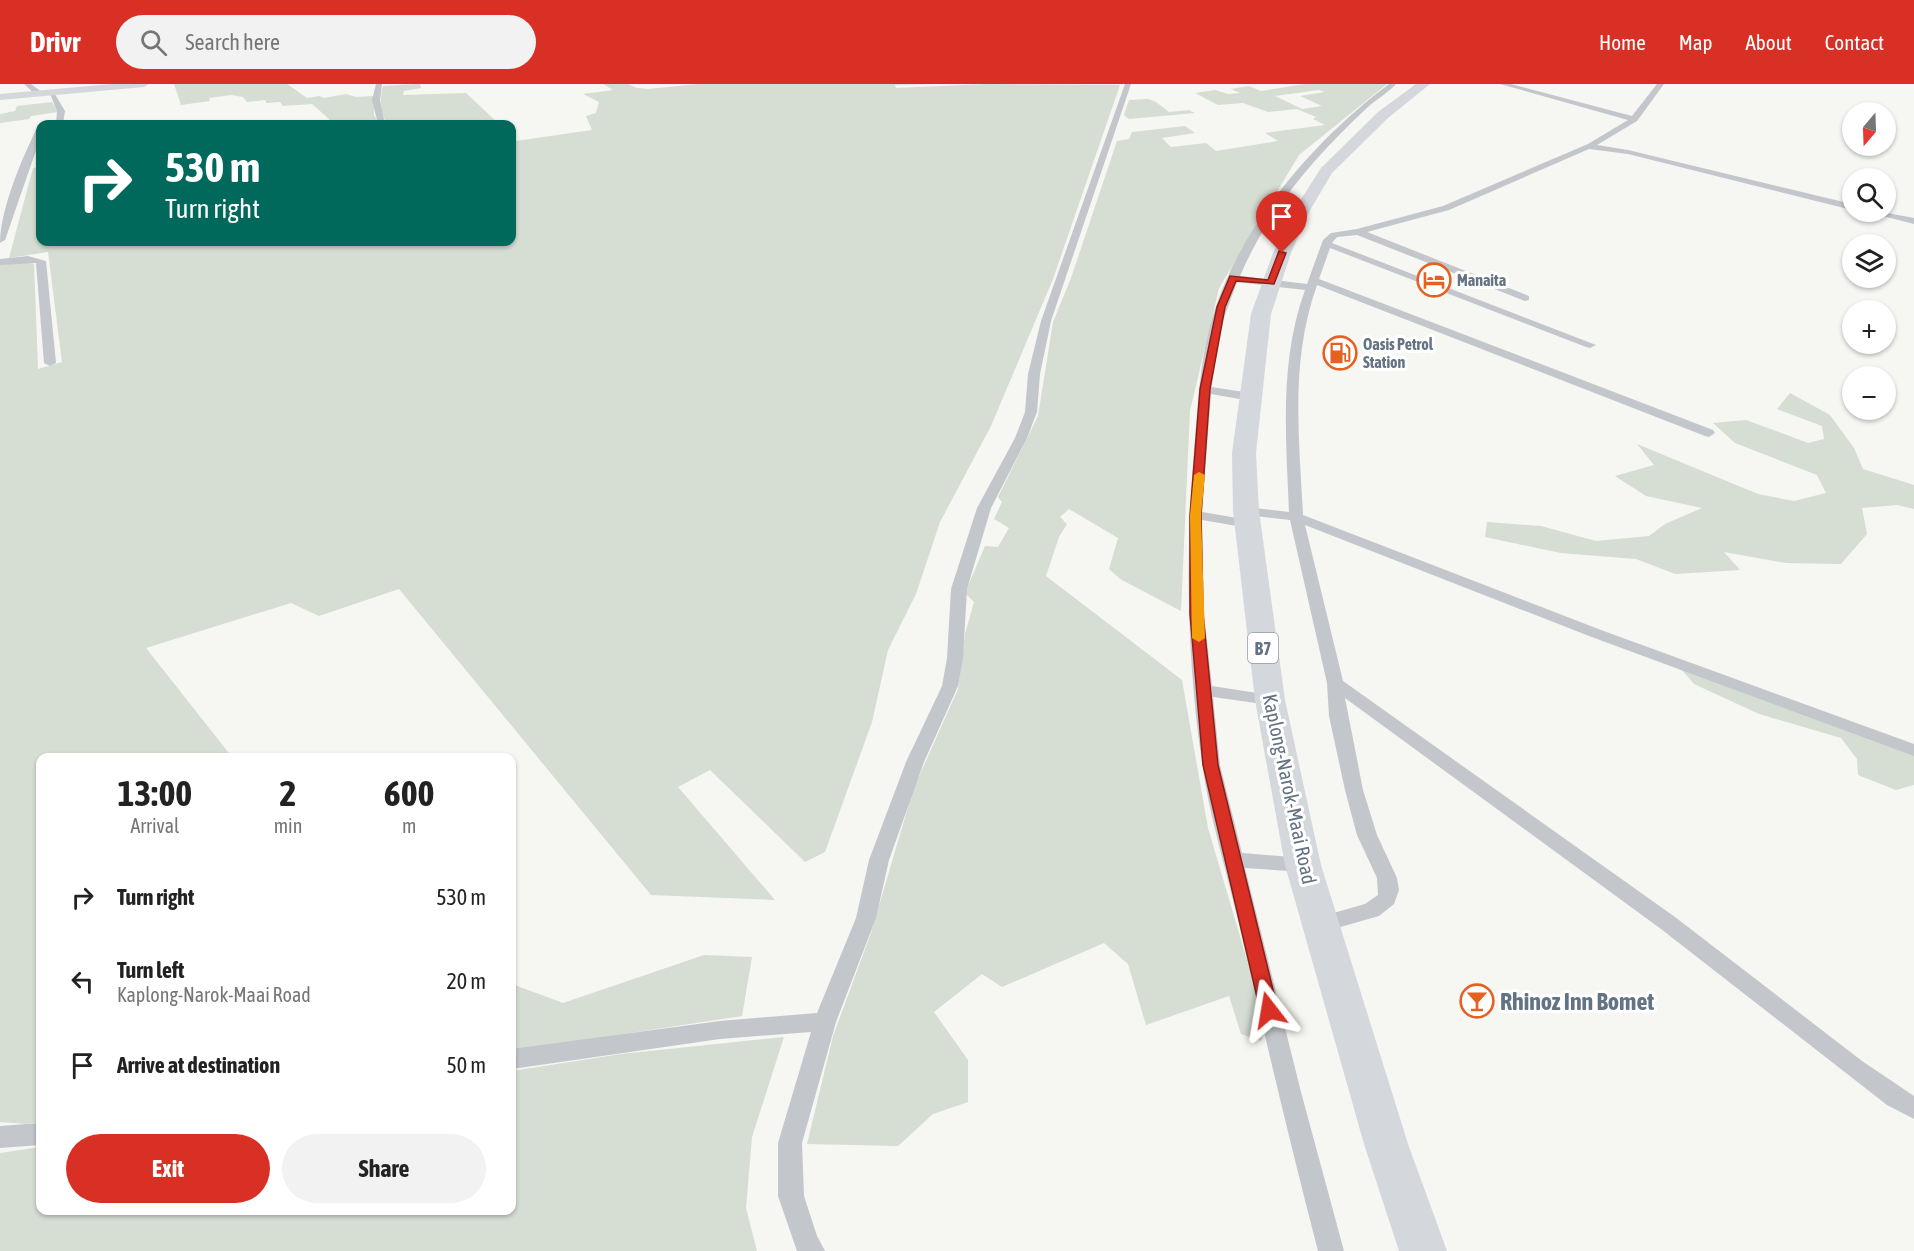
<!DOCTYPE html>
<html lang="en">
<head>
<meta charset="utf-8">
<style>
	:root { --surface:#fff; --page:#f2f2f2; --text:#222; --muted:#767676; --accent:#d93025 }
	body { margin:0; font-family:"Asap Condensed",sans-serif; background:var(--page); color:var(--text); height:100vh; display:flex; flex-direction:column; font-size:22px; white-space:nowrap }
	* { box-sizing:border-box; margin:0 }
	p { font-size:20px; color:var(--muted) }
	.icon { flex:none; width:33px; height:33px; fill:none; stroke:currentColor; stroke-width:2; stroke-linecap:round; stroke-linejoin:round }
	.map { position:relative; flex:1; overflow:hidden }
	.sheet { position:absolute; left:36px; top:669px; width:480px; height:462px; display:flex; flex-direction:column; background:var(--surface); border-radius:12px; box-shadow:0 2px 4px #0004 }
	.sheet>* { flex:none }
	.guide { position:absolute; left:36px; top:36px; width:480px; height:126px; border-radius:12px; box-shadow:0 2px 4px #0004; background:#00695c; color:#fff; overflow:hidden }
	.needle { width:39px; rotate:199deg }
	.controls { position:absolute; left:1842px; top:18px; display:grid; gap:12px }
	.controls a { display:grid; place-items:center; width:54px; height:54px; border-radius:50%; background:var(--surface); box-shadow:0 2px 4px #0004; font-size:30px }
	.pin { position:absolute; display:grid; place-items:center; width:51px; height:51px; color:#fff; margin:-62px -26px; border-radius:50% 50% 50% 0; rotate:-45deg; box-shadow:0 0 6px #0007 }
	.pin .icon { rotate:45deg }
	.me { position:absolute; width:66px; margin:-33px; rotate:346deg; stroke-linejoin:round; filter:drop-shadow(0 0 4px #0008) }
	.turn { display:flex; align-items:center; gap:21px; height:126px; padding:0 30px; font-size:27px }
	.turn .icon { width:78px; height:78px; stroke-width:2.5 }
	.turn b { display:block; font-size:42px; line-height:51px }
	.eta { display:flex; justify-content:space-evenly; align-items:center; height:102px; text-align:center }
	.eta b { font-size:36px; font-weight:700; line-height:42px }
	.primary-button { display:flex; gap:12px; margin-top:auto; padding:12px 30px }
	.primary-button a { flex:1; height:69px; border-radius:36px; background:var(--accent); color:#fff; font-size:24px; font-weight:700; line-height:69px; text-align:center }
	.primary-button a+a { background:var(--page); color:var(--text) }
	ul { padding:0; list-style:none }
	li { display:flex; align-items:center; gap:18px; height:84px; padding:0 30px }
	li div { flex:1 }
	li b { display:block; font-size:22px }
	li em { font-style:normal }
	header { display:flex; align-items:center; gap:36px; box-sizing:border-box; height:84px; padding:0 30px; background:var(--accent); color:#fff }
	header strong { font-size:28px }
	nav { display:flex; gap:33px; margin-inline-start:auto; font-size:21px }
	.search { width:420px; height:54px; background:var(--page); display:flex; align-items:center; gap:15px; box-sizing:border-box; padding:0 21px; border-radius:33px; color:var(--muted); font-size:22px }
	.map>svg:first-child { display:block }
	.green { fill:#d6ddd3; fill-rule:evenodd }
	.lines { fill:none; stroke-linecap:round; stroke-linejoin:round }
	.street { fill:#c3c6ca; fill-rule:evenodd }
	.secondary { fill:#d4d8dc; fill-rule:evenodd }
	.highway { fill:#d4d8dc; fill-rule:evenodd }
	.route { fill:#d93025; stroke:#8d1f18; stroke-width:1.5 }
	.slow { fill:#f59e0b }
	.labels { text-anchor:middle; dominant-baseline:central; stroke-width:6; stroke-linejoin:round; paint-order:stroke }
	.far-poi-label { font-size:16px; font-weight:bold; fill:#647384; stroke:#fff; text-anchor:start }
	.shield { fill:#fff; stroke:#929da9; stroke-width:1.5 }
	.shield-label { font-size:18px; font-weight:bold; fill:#647384 }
	.street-label { font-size:20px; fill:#647384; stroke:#fff }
	.near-poi-label { font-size:24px; font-weight:bold; fill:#647384; stroke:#fff; text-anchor:start }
</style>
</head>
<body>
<header>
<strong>Drivr</strong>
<div class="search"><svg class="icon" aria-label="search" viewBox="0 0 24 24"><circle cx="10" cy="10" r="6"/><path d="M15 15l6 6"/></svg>Search here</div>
<nav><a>Home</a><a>Map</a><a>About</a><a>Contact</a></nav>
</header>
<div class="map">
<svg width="1914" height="1167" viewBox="0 0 1914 1167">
	<rect width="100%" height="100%" fill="#f6f6f2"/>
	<!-- green -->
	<path class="green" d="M174,0H287L307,14L319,12L324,14L346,10L356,13L374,12V31L379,40H331L329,35L312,20L283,22L280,18L266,19V16L247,18L243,13L231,11L209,14L210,17L181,21Z
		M416,0H420L421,4L404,7L403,11L466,9L499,40H387C381,29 379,15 383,2Z
		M603,0H628L637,4L648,5L699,0H932L895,1L896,4L986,0L1120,1L1053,195L991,342L940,438L916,510L888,566L872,638L825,768L805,778L710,686L678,703L775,816L651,811L399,505L319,532L291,519L146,564L232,673L40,674V1038L26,1040L0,1038V181L23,178L34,180L38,285L62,278L48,168L9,174L33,84L40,83V158H512V53L516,57L592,46L586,32L596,29L599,18L583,10L613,6Z
		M1305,0H1387L1299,71L1219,204L1190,327L1181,527L1120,495L1109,485L1118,454L1069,425L1060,433L1067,440L1059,453L1046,492L1182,596L1208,744L1267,944L1261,957L1241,950L1229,912L1146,941L1128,880L1104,859L1002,903L982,890L934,928L968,976V1018L933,1030L898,1062L807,1060L833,952L871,849L913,706L958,605L965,550L974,518L965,509L985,462L998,463L1009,444L994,435L1002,418L998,413L1038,332L1053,238L1071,194L1117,57L1129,55L1132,48L1185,42L1195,49L1162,54L1171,63L1206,59L1216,67L1278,57L1265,49L1325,41L1313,35L1316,33L1297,25L1268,28L1243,19L1218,21L1195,9L1215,6L1228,10L1240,9L1231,5L1249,2L1261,7ZM1319,6L1325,8L1300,12L1322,22L1302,25L1275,12Z
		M1148,15L1156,18L1169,28L1189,26L1195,29L1129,35L1124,31L1129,16Z
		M52,18L58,28L31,32L29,35L0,39V30L15,27L17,22Z
		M1790,309L1830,331L1854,364L1863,385L1914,401V425L1897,421L1862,424L1867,450L1841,480L1786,479L1724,468L1740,486L1675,490L1636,475L1561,469L1485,453L1487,438L1541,442L1596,457L1649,452L1665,440L1702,424L1646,412L1615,392L1654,381L1637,360L1758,410L1794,417L1826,409L1817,391L1735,359L1713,339L1746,336L1808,359L1824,355L1822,342L1777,325Z
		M1681,585L1914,670V701L1896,706L1858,691L1857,675L1841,654L1759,630L1694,600Z
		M704,871L752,873L742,932L512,967V900L563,919Z
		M784,953L752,1053L746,1124L757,1167H0V1069L40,1063V1126H512V987L621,970Z"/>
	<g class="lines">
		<!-- street -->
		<path class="street" d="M24,0H31L43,9L36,11Z
			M376,0H382L380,16L385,40H378L372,16Z
			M1125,0H1131L1051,237L1040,290L1037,328L1027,354L991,424L967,505L963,574L958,602L924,678L889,776L876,834L836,938L802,1059L804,1112L817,1152L825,1167H797L778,1112V1059L811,948L720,955L512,985V965L720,937L817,929L856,834L869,776L906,678L942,602L947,574L951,505L977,424L1015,354L1025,328L1028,290L1041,237Z
			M1389,0H1396C1388,9 1377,15 1368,23C1316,71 1268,126 1240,192L1307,200L1323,156L1331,149L1357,145L1443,122L1588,60L1628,36L1500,0H1511L1632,32L1657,0H1664L1637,37L1597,61L1628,66L1852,120V126L1628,70L1589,65L1449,126L1367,148L1529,212V216L1525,217L1357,151L1337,153L1332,159L1596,261L1590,264L1586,263L1330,164L1319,195L1713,346L1715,349L1709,353L1705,352L1317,201C1290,277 1299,352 1303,431L1601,546L1914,660V672L1589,552L1305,441L1343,597L1675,833L1862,977L1914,1012V1035L1887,1021L1661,845L1345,614L1363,706L1377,751L1397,794L1399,806L1394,820L1379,832L1323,848L1316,846L1313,840L1316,834L1365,820L1378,811L1377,794L1357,751L1345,706L1329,632L1327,599L1290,436L1246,431L1239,427L1246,423L1289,428C1286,354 1279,277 1305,206L1237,198L1221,242L1211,303L1251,309L1257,313L1251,317L1211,310L1202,428L1249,436L1256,440L1249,444L1202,436L1204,530L1212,602L1270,611L1276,612L1279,616L1276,620L1270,621L1213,613L1220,681L1242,769L1303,774L1310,776L1313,781L1310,786L1303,788L1245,784L1301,1008L1344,1167H1318C1289,1056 1263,944 1237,832C1225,782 1209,730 1202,679C1187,576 1185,471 1194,367C1198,320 1200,270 1215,225C1244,137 1316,55 1389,0Z
			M49,7H53L65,27L63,40H56L57,27Z
			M37,44H40V55L5,156L0,159C0,126 22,74 37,44Z
			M1867,128H1882L1914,134V140Z
			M28,172L46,177L56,279L50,282L44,279L36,179L0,181V175Z
			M40,1039V1061L0,1064V1042Z"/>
		<!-- secondary -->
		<path class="secondary" d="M112,0H149L144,3L0,16V10Z"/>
		<!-- highway -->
		<path class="highway" d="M1416,0H1430L1388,34L1332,89L1309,128L1291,169L1271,230L1256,369L1259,427L1285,616L1321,781L1408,1060L1447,1167H1399L1364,1060L1285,781L1255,616L1233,427L1232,369L1251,230L1273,169L1293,128L1321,84L1378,28Z"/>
	</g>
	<!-- route -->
	<path class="route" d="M1279,167L1286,169L1274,200L1236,197L1225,223L1210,305L1201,431L1203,530L1218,681L1278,926L1275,932L1269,934L1262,932L1260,926L1203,681L1190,530V431L1200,305L1217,223L1230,192L1268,196Z"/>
	<!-- slow -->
	<path class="slow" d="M1199,388L1205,391L1201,431L1205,554L1199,558L1192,554L1190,431L1194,391Z"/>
	<!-- icons -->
	<defs>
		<g id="hotel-ring" transform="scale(1.725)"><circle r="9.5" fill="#fff" stroke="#e66022" stroke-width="1.5"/><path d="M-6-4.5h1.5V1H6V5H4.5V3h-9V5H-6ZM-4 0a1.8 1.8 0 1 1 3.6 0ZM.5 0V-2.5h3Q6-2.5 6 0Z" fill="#e66022"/></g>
		<g id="fuel-ring" transform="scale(1.725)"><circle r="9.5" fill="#fff" stroke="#e66022" stroke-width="1.5"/><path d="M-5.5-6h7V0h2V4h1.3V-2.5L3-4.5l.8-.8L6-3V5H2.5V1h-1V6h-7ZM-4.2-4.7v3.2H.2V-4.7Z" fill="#e66022"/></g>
		<g id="bar-ring" transform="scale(1.725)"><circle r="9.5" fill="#fff" stroke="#e66022" stroke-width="1.5"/><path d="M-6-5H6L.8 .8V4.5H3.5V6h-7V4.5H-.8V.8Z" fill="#e66022"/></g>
	</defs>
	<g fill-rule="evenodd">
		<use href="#hotel-ring" x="1434" y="196"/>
		<use href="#fuel-ring" x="1340" y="269"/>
		<use href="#bar-ring" x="1477" y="917"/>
	</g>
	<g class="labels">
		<!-- far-poi labels -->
		<g class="far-poi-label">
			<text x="1457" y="196">Manaita</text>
			<text x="1363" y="260">Oasis Petrol<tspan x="1363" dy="18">Station</tspan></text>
		</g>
		<!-- shield labels -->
		<rect class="shield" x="1248" y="549" width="30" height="30" rx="4.5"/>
		<g class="shield-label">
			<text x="1263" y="564">B7</text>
		</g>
		<!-- street labels -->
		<g class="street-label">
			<text transform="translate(1290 705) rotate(78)">Kaplong-Narok-Maai Road</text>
		</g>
		<!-- near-poi labels -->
		<g class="near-poi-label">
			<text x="1500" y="917">Rhinoz Inn Bomet</text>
		</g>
	</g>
</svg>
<div class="controls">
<a><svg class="needle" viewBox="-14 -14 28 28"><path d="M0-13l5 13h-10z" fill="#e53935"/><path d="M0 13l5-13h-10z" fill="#767676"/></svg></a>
<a><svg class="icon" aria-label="search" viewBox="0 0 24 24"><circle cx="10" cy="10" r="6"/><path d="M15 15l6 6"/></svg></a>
<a><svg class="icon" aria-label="layers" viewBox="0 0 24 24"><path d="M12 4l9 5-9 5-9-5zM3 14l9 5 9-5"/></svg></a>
<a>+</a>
<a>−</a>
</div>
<div class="pin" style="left:1282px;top:169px;background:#d93025"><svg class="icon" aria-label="arrive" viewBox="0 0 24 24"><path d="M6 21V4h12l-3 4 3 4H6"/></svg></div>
<svg class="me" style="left:1269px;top:926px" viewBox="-20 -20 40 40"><path d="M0-17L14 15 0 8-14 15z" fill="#d93025" stroke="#fff" stroke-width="4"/></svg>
<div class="guide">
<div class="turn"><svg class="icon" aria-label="right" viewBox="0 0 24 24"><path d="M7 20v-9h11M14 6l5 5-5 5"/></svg><div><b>530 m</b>Turn right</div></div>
</div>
<section class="sheet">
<div class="eta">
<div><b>13:00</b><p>Arrival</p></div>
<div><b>2</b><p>min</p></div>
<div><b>600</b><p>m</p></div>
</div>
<ul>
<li><svg class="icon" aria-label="right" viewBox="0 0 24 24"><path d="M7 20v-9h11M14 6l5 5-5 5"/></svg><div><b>Turn right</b></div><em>530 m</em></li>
<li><svg class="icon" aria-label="left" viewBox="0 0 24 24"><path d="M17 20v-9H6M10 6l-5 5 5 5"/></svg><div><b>Turn left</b><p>Kaplong-Narok-Maai Road</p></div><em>20 m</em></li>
<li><svg class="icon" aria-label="arrive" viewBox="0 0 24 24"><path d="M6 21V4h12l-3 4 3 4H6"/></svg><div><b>Arrive at destination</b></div><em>50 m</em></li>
</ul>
<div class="primary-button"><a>Exit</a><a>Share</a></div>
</section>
</div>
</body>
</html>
